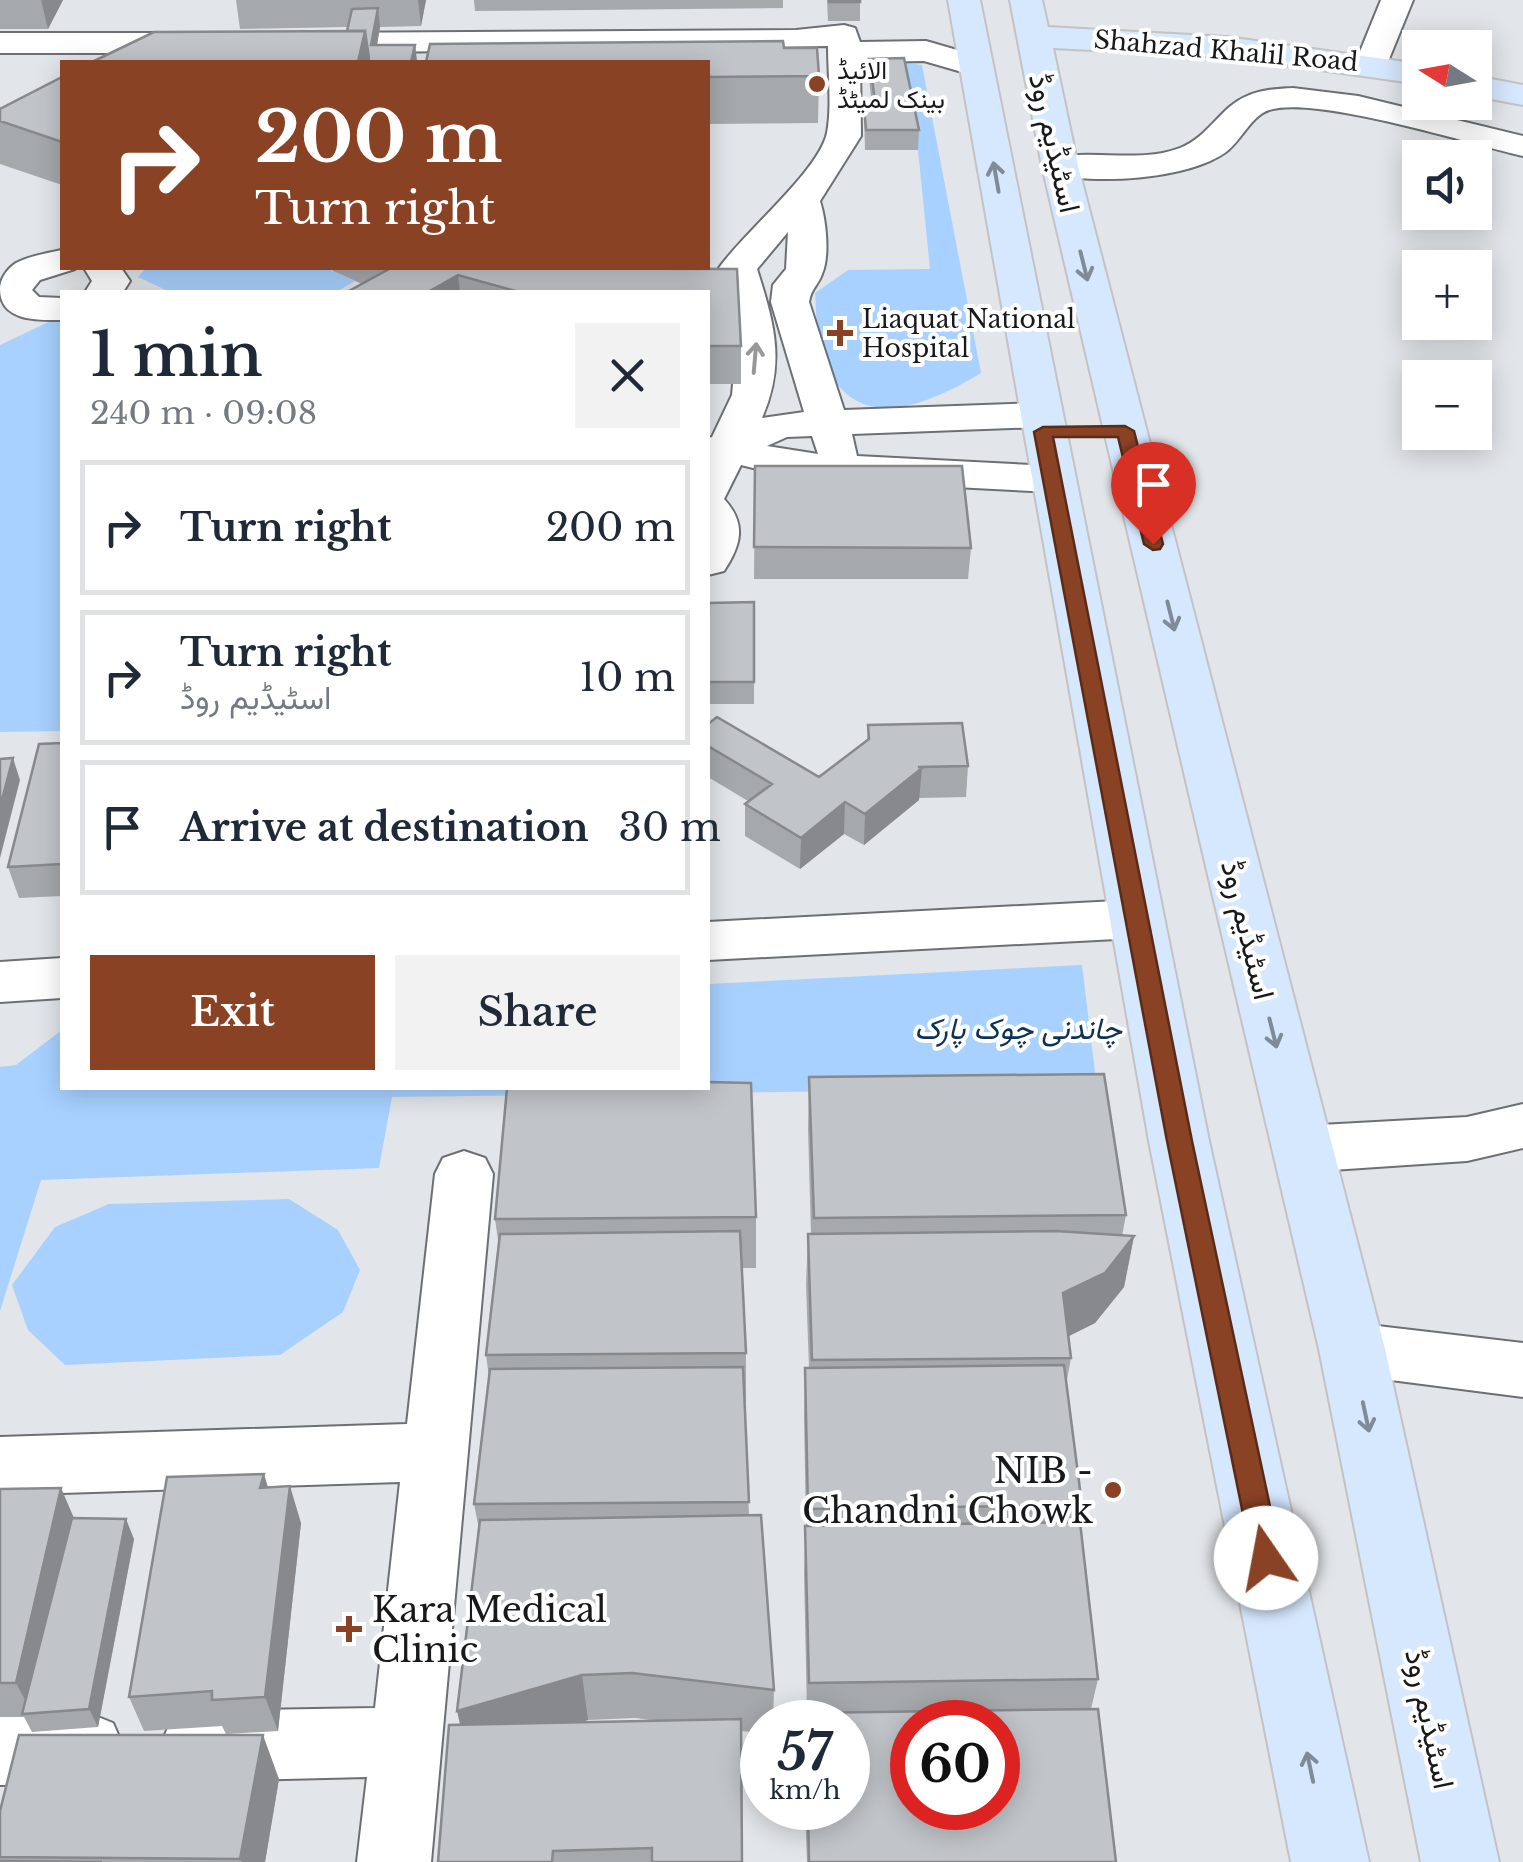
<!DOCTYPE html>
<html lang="en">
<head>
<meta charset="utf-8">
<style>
	:root { --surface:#fff; --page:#f2f2f3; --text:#1f2937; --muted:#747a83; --line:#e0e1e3; --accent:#8a4224 }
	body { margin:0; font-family:"Libre Baskerville",Vazirmatn,serif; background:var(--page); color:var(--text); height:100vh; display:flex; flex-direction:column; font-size:38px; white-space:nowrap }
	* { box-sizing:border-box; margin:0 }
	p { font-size:32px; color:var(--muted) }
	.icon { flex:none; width:55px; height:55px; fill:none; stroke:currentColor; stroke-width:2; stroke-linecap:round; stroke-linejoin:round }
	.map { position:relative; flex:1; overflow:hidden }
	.sheet { position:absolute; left:60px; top:290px; width:650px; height:800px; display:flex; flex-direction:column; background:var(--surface); border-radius:0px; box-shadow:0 5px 25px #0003 }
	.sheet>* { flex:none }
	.guide { position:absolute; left:60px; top:60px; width:650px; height:210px; border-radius:0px; box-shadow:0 5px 25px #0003; background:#8a4224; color:#fff; overflow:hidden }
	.needle { width:65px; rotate:281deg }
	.controls { position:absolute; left:1402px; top:30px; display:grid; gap:20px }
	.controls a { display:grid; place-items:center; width:90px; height:90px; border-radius:0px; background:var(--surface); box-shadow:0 5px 25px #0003; font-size:50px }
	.speed { position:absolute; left:740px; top:1700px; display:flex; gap:20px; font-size:50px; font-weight:700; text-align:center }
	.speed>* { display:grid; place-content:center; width:130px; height:130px; border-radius:50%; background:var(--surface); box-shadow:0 5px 25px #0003; line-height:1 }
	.speed small { font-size:25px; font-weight:400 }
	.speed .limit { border:15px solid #d22; background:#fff; color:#111 }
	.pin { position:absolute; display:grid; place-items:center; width:85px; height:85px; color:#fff; margin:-102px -42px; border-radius:50% 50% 50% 0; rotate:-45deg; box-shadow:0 0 10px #0007 }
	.pin .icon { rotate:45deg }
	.me { position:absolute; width:110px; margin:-55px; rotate:348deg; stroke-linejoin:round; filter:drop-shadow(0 0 8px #0008) }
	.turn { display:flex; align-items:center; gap:35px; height:210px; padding:0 30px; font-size:45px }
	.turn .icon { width:130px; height:130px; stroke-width:2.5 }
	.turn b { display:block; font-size:70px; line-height:85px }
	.round { display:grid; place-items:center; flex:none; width:105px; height:105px; border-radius:0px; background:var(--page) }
	.head { display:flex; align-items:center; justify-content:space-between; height:170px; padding:0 30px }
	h1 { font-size:60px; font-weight:600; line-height:75px }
	.action { display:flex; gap:20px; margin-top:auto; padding:20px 30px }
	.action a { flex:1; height:115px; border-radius:0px; background:var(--accent); color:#fff; font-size:40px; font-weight:600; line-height:115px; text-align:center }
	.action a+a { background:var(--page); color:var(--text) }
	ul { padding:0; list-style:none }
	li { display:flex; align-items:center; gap:30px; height:135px; margin:0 20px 15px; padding:0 10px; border:5px solid var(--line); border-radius:0px }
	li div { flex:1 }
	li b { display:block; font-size:38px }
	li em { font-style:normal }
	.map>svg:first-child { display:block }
	.green { fill:#a8d1ff }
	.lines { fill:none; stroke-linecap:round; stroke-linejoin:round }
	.minor-casing { stroke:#6c6f73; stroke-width:4 }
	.major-casing { stroke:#c3c3c4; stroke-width:4 }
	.minor { fill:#fff; fill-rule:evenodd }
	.major { fill:#d6e8fe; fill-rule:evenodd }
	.wall { fill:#a6a9ac; fill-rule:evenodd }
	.shaded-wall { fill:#87898c }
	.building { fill:#c1c4c8; stroke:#87898c; stroke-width:2.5; fill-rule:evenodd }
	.oneway { stroke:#808b98 }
	.oneway2 { stroke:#979898 }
	.route { fill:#8a4224; stroke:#5a2b17; stroke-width:2.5 }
	.poi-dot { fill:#8a4224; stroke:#fff; stroke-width:4 }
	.labels { text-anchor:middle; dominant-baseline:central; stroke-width:8; stroke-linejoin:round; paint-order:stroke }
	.far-street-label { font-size:25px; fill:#18191b; stroke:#fff }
	.far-poi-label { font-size:25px; fill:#18191b; stroke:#fff; text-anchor:start }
	.street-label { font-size:30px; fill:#18191b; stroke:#fff }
	.park-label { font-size:30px; font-style:italic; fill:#0d3257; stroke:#fff }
	.near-poi-label { font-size:35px; fill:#18191b; stroke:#fff; text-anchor:end }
</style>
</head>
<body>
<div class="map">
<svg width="1523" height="1862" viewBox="0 0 1523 1862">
	<rect width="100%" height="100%" fill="#e2e5e9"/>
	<!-- green -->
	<path class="green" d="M902,62L922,65L981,373C929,404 856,438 824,361C815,342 817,314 815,293L848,270L930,269L918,150Z
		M146,268H325L355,281L336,292H170L138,277Z
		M59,317L62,318V731L0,732V345Z
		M1082,965L1097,1088L392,1097L379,1168L41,1180L0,1311V1067L16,1065L62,1030V1088H708V984Z
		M289,1199L338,1230L360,1270L343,1312L280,1355L65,1365L28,1330L12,1285L55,1227L109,1204Z"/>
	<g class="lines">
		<!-- minor casing -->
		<g class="minor-casing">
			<path id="minor" d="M1381,0H1413L1387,64L1383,71H1359L1355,64Z
				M844,25L855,28L860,42L926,41L988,59L992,66L988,73L976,76L924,61L860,62L861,136L820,201C826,220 830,256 822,274C818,286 811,288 809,302L844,410L1040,403L1054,406L1060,415L1054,424L1040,427L852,434L857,456L1052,466L1067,470L1073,479L1067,488L1052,492L798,479L741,465L724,499C747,524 741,545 724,571L708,575V438L712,437L732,395L738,330L719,268C744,232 819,171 827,133C832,107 828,74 828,46L306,53L295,50L290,43L295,36L306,33L796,30ZM788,232L786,269L773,285L771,302L804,412L762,418C786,363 774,323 757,269ZM812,436L818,454L767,446L787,437Z
				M0,33H203L214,36L219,43L214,50L203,53H0Z
				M1293,88L1358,96L1523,136V156C1471,144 1315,95 1269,110C1251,116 1241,141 1226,152C1187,180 1093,185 1048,173L1043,166L1048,159C1090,148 1138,164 1180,148C1209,137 1220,107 1247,96C1262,89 1278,89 1293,88Z
				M62,250V268L75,269L40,280L32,290L39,297L62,298V320C38,320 0,322 0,289C0,279 7,269 16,263C29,256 48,253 62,250Z
				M84,268H121L130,281L123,292H85L92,281Z
				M1136,900L1154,906L1162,919L1154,932L1136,938L708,960V922Z
				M62,958V998L0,1002V962Z
				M1523,1104V1148L1467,1161L1302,1172L1282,1165L1273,1149L1282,1133L1302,1126L1467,1117Z
				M464,1151L485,1158L493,1174L431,1862H357L367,1777L196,1781L171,1771L160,1746L171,1721L196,1711L375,1708L400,1482L0,1495V1437L407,1424L435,1174L443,1158Z
				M1352,1323L1523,1343V1397L1352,1375L1330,1368L1321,1349L1330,1330Z
				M88,1713L113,1723L124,1748L113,1773L88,1783L0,1785V1715Z"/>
		</g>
		<!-- major casing -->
		<g class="major-casing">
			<path id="major" d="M948,0H980L1209,1141L1369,1862H1291L1149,1141Z
				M1010,0H1042L1048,27L1227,37L1420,64V84L1227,57L1053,48L1078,166L1385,1349L1499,1862H1421L1319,1349L1042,166Z
				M1475,76L1523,85V105L1475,96Z"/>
		</g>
		<!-- minor -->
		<use href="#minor" class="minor"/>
		<!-- major -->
		<use href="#major" class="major"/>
	</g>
	<!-- wall -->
	<path class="wall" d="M0,0H63L48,29H0Z
		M236,0H426L421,26L380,27L377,45H415L417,62H92L347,31L348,27L240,29Z
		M474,0H783V8L475,11Z
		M827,0H860V21H828Z
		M784,48L819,76L818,123L708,124V62Z
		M869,59L919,130L918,150H865L864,107H872L869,78Z
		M62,77V185L0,164V109Z
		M332,268H702L741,346V384H708V292H347L362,284L333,271Z
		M755,466L971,548L968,579H754Z
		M754,602V704H709L708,682Z
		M708,724L819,777L867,741L868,725L968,766L966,797L919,798V800L864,845L844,834L800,869L745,836V804L748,801L708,777Z
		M62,743V896L19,898L8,867Z
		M809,1077L1126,1215L1122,1236H1134L1124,1287L1095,1323L1069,1336L1071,1358L1066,1385L1082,1505L1078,1522L1098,1679L1091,1709L1116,1862H807L805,1808H848L807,1713L804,1573L806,1526L804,1418L805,1368H809L806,1285L808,1234H811L808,1129Z
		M756,1217V1268H742L746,1353V1403H744L749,1515L774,1690L773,1722H762V1733L741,1731L743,1862H438L460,1725L479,1529L474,1504L489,1377L486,1355L499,1247L495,1219ZM636,1718L657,1721L579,1722L588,1720Z
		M264,1474L268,1488L301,1523L278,1731L226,1734L222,1726L144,1731L129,1697Z
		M0,1489L74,1519L134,1539L98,1727L32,1732L24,1717H0Z
		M279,1779L265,1862H0V1811Z"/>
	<!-- shaded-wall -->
	<path class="shaded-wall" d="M41,0H63L48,29Z
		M418,0H426L421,26Z
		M378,8L380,27L374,62L371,45Z
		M365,31L369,62H358Z
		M415,45L417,62H411Z
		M458,275L460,292H428Z
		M13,758L20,780L0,858V807Z
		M922,768L919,800L864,845L865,814Z
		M845,802L844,834L800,869L801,838Z
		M1134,1236L1124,1287L1095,1323L1055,1343L1063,1293Z
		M264,1474L275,1511L260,1488Z
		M290,1486L301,1523L278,1731L265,1697Z
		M61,1488L77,1525L32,1713L16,1683Z
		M126,1519L134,1539L98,1727L89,1709Z
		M582,1675L588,1720L467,1756L457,1711Z
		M263,1735L279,1779L265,1862H242L240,1859Z"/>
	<!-- building -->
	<path class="building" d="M829,0H860V2H829Z
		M378,8L371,45H415L411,62H368L369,58L365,31H347L352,9Z
		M365,31L358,62H92L154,32Z
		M783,41L784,48H817L819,76L708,77V62H426L430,44Z
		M904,58L919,130H866L864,107H876L869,59Z
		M62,77V142L0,121V109Z
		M391,268L737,269L741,346H708V292H519L458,275L428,292H347Z
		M755,466H962L971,548L754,547Z
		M754,602V682H708L709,603Z
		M717,717L819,777L869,739L868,725L962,723L968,766L918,767L922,768L865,814L845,802L801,838L745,804L772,784L708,746V724Z
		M62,743V864L8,867L39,744Z
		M13,758L0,807V759Z
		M1104,1074L1126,1215L814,1218L809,1077Z
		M708,1082L751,1083L756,1217L495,1219L507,1088H708Z
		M740,1231L746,1353L486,1355L500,1234Z
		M1056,1231L1134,1236L1105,1273L1063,1293L1071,1358L812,1360L808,1234Z
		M1064,1365L1082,1505L808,1509L805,1368Z
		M743,1367L749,1502L474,1504L490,1369Z
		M264,1474L260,1488L290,1486L265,1697L212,1700V1691L129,1697L167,1477Z
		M61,1488L16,1683H0V1489Z
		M761,1515L774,1690L632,1673L582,1675L457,1711L480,1520Z
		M72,1518L126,1519L89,1709L22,1714Z
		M1080,1522L1098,1679L809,1683L805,1526Z
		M1098,1709L1116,1862H809L808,1808H848V1722H806V1713ZM912,1722H998V1808H912Z
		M741,1719L742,1862H652V1848L553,1851L552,1862H438L449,1725Z
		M19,1735H263L240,1859L0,1857V1811Z
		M0,1861L102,1862H0Z"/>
	<!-- one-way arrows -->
	<defs><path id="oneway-shaft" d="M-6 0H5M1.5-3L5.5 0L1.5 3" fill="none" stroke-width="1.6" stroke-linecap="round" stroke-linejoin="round" transform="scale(2.5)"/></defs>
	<g class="oneway">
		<use href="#oneway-shaft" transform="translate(996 177) rotate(-100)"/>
		<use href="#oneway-shaft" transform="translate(1084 266) rotate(76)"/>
		<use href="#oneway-shaft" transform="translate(1171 616) rotate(76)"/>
		<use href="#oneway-shaft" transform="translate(1273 1033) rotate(76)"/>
		<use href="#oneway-shaft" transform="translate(1366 1417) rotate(78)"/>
		<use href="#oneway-shaft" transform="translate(1310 1767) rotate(-102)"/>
	</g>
	<use class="oneway2" href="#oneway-shaft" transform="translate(755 358) rotate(-85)"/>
	<!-- route -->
	<path class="route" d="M1125,426L1134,431L1163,544L1160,549L1153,550L1144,544L1118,437H1053L1192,1141L1281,1558L1276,1568L1266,1572L1256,1568L1252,1558L1167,1141L1034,432L1043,427Z"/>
	<!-- markers -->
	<g class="poi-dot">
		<circle cx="817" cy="84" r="10"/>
		<path d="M835 318h10v10h10v10h-10v10h-10v-10h-10v-10h10z"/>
		<circle cx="1113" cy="1490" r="10"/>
		<path d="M344 1614h10v10h10v10h-10v10h-10v-10h-10v-10h10z"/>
	</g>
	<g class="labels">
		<!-- far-street labels -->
		<g class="far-street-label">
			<text transform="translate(1226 51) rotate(5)">Shahzad Khalil Road</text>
		</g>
		<!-- far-poi labels -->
		<g class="far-poi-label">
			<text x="837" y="70">الائیڈ<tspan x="837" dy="29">بینک لمیٹڈ</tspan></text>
			<text x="862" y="319">Liaquat National<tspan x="862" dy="29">Hospital</tspan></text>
		</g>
		<!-- street labels -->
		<g class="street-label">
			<text transform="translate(1055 143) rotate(77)">اسٹیڈیم روڈ</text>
			<text transform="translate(1248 930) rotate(76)">اسٹیڈیم روڈ</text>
			<text transform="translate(1430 1719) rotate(78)">اسٹیڈیم روڈ</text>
		</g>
		<!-- park labels -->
		<g class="park-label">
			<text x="1018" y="1028">چاندنی چوک پارک</text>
		</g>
		<!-- near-poi labels -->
		<g class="near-poi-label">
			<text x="1093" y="1470">NIB -<tspan x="1093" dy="40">Chandni Chowk</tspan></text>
			<text x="372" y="1609" text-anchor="start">Kara Medical<tspan x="372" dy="40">Clinic</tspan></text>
		</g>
	</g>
</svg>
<div class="controls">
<a><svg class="needle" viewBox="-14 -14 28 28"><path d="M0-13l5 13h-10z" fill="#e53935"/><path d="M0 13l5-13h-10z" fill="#747a83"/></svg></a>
<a><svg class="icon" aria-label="sound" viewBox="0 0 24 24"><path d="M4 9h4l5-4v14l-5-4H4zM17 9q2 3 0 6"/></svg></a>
<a>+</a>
<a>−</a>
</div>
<div class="speed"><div>57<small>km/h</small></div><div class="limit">60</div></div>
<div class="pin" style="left:1153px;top:544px;background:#d93025"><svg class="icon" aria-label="arrive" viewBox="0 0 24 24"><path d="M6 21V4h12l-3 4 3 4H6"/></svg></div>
<svg class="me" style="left:1266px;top:1558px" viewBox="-20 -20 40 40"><circle r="19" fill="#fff"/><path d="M0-13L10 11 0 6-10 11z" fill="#8a4224"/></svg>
<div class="guide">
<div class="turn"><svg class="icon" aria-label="right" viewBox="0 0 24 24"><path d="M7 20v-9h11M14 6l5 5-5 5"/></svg><div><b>200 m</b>Turn right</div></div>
</div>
<section class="sheet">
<div class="head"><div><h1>1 min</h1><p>240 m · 09:08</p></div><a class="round"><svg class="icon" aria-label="close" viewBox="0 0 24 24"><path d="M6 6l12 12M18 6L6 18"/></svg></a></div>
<ul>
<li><svg class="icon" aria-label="right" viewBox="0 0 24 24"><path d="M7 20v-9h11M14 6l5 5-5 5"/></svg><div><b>Turn right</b></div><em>200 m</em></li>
<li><svg class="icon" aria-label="right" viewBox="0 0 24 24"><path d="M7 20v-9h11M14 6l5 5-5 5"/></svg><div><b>Turn right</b><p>اسٹیڈیم روڈ</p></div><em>10 m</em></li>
<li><svg class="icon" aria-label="arrive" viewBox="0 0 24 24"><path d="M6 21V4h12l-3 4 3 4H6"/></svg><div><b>Arrive at destination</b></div><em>30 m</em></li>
</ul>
<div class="action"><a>Exit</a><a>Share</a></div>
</section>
</div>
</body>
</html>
